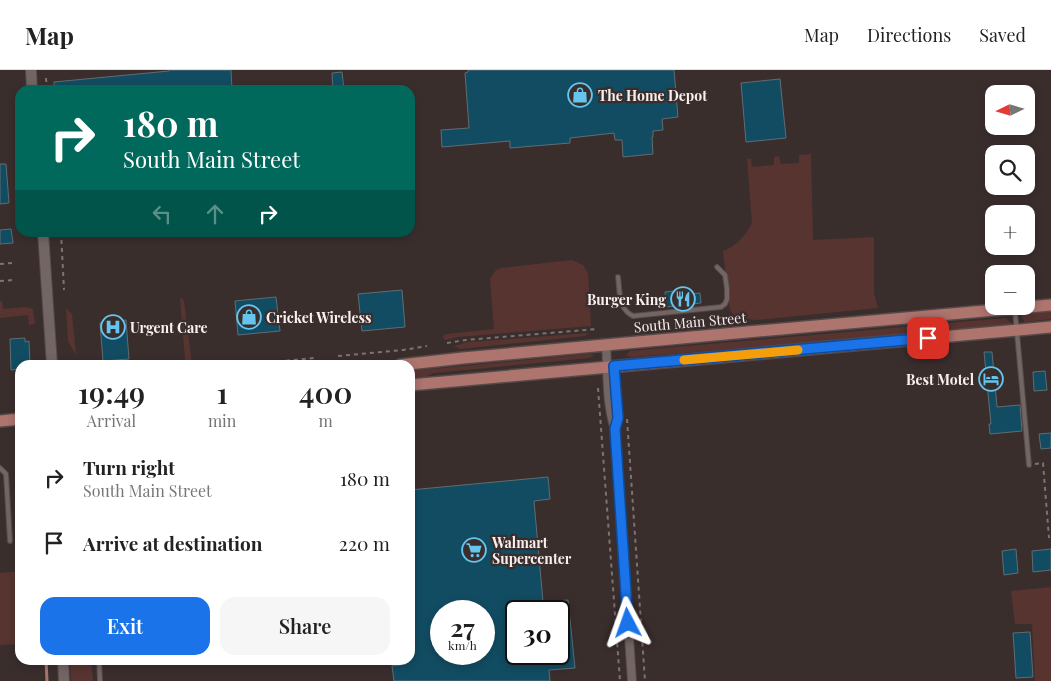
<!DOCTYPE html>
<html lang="en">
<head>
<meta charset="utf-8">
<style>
	:root { --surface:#fff; --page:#f6f6f6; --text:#222; --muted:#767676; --line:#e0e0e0; --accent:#1a73e8 }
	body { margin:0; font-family:"Playfair Display",serif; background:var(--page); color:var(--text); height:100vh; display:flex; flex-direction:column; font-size:19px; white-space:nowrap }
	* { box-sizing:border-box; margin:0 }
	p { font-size:16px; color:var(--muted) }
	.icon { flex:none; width:28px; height:28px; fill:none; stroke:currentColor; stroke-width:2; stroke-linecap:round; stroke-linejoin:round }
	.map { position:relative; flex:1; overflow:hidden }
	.details { position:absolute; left:15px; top:290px; width:400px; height:305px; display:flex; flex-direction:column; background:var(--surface); border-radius:15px; box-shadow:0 2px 8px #0003 }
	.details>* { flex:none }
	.hud { position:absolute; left:15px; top:15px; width:400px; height:152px; border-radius:15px; box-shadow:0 2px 8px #0003; background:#00695c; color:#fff; overflow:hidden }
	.needle { width:32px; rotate:265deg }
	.fabs { position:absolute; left:985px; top:15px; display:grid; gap:10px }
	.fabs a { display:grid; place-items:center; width:50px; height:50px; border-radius:10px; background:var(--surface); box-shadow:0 2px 8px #0003; font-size:25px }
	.speed { position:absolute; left:430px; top:530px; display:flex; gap:10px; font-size:25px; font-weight:700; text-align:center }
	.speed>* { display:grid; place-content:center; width:65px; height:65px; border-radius:50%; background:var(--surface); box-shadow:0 2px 8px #0003; line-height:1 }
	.speed small { font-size:12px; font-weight:400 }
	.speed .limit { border:2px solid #111; border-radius:8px; background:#fff; color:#111 }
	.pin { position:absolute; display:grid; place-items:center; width:42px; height:42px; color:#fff; margin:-21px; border-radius:10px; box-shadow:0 2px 8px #0006 }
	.me { position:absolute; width:55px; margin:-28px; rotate:356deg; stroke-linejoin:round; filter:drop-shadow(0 0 4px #0008) }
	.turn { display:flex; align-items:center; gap:18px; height:105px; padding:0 25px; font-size:22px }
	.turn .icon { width:65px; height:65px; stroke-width:2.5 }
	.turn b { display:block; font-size:35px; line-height:42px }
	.lanes { display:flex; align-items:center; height:48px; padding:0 25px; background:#0003; justify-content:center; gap:25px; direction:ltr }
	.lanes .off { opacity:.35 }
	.eta { display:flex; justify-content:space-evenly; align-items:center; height:85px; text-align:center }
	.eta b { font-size:30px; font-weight:600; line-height:35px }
	.cta { display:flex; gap:10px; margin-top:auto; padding:10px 25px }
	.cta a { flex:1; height:58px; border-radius:15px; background:var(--accent); color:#fff; font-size:20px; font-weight:600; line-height:58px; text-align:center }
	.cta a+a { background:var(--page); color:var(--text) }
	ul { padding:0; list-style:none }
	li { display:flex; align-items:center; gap:15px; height:65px; padding:0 25px }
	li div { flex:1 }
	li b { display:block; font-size:19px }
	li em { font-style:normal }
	header { display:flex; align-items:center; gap:30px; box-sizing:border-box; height:70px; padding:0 25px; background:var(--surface); border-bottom:1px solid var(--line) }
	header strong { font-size:24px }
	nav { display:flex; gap:28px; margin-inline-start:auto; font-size:18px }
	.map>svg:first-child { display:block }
	.green { fill:#573430 }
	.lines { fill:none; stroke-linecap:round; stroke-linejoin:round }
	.stream { stroke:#a9746e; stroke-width:3 }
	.building { fill:#124c62; stroke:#606c72; fill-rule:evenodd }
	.lane-casing { stroke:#554a49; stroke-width:6 }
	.street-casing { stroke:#554a49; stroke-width:10 }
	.secondary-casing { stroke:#554a49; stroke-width:12 }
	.primary-casing { stroke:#554a49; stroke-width:14 }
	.path { stroke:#7d7372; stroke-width:2; stroke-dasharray:4 4; stroke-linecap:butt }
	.lane { stroke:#736564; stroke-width:4 }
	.street { stroke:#736564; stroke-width:8 }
	.secondary { stroke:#736564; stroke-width:10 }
	.primary { stroke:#ae746e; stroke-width:11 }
	.route-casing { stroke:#114b97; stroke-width:12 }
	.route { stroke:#1a73e8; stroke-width:9 }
	.slow { stroke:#f59e0b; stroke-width:9 }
	.labels { text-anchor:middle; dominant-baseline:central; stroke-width:4.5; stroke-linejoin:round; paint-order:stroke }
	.poi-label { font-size:14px; font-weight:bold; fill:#f8f0ef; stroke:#3a2e2d; text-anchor:start }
	.street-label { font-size:14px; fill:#f8f0ef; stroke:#3a2e2d }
</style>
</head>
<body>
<header>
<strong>Map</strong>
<nav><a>Map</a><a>Directions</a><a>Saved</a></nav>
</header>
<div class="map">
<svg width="1051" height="611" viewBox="0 0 1051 611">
	<rect width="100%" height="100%" fill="#3a2e2d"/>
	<!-- green -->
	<path class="green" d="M811,84L813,170L874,167V223L878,238L756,250L735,247L730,240L723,181C737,176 745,166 752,153L747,89H751L752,97L774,95V87L779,86L781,94L799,93V85Z
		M572,190L583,195L588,203L591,256L458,267L445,270L443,267L444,265L447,264L494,259L490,209L496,200L501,198Z
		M180,228L184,230L192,295H175H177L180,290H185Z
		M0,231H2L3,239L26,237L33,239L35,254L29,255L28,245L0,248Z
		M66,238L72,244L76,285L68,271Z
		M1051,241V249L1025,252L1022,248L1023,244Z
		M1006,248L1012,254L1010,257L631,287L626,285L630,281Z
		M589,263L585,266L460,279L454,276L468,272Z
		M589,284L594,285L590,288L433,303L423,308L410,310V301Z
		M129,289V295H92V291Z
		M20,501V574L0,575V503Z
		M1051,517V611H1035L1032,554H1015L1011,521Z
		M70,590H91L93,611H71Z"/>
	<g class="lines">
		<!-- stream -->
		<path class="stream" d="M46,590L47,611"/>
	</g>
	<!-- building -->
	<path class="building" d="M169,0H231L232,20H54V12L169,1Z
		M468,0H674L678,47L662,49L663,60L653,61V67H652L653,84L623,87L622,70H615L614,63L570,68V73L510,78V71L442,77L441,60L469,58L465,3L468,2Z
		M342,2L344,20H333L332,3Z
		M780,9L786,68L746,72L741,13Z
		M0,94H6L9,133L0,134Z
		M11,159L13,173L0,174V160Z
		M402,220L405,257L362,261L358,224Z
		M682,220L683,225L700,223L701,233L666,237L665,222Z
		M276,227L280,261L238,265L235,231Z
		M126,250L129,289L103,291L100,253Z
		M25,268V272L29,271L30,295H20V299L11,300L10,269Z
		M984,282H992L997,337L1020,335L1022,361L990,364L989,354H991Z
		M1045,301L1047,320L1034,321L1033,302Z
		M1051,363V378L1041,379L1039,364Z
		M548,407L550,429L534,431L543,532L568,530L575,598L549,600L550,611H394L392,596L406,594V590H410V420ZM441,541H484V584H441ZM516,541H559V584H516Z
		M1016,479L1018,503L1004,505L1002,481Z
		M1051,479V500L1033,502L1032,481Z
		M1030,562L1033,607L1016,608L1013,563Z"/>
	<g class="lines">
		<!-- lane casing -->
		<g class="lane-casing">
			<path id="lane" d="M618,207C620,222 618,239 633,246L721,237L725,234L727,229V219L725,205L717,197
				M1015,241L1029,395
				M0,398L6,404L10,471
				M99,590L100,611"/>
		</g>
		<!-- street casing -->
		<g class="street-casing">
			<path id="street" d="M606,275C608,303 606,333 615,359L632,611
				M614,296L618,348L615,359"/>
		</g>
		<!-- secondary casing -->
		<g class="secondary-casing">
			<path id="secondary" d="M31,0L32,20
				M43,162L52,295
				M63,590L64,611"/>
		</g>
		<!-- primary casing -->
		<g class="primary-casing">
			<path id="primary" d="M400,295L463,288L747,262L1051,235
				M410,315L1051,257
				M0,351L20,349"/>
		</g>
		<!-- path -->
		<path class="path" d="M46,8L47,20
			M61,162L64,220
			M0,194L12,193
			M0,211L13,210
			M447,273L466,270L597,259
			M338,286L403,280L427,276
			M238,295L315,288
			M598,318L620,611
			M627,349L645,611
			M1035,394L1043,393L1049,468"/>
		<!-- lane -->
		<use href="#lane" class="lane"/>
		<!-- street -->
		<use href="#street" class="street"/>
		<!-- secondary -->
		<use href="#secondary" class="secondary"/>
		<!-- primary -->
		<use href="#primary" class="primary"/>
	</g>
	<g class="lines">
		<!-- route casing -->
		<g class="route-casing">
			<path id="route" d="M628,553L615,359L618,348L614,296L928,268"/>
		</g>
		<!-- route -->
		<use href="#route" class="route"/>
		<!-- slow -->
		<path class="slow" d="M684,290L798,280"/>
	</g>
	<!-- icons -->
	<defs>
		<g id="shop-ring" transform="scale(1.25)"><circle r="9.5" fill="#3a2e2d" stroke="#65c5ee" stroke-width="1.5"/><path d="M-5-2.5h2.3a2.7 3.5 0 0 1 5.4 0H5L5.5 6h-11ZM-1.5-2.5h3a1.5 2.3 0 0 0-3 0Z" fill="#65c5ee"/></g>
		<g id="restaurant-ring" transform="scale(1.25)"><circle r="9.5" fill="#3a2e2d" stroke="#65c5ee" stroke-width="1.5"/><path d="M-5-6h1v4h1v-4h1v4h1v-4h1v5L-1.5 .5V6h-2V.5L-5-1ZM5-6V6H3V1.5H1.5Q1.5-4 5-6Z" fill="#65c5ee"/></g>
		<g id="hospital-ring" transform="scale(1.25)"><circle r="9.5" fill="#3a2e2d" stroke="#65c5ee" stroke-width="1.5"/><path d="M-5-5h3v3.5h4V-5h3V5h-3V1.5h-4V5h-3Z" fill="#65c5ee"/></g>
		<g id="hotel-ring" transform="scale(1.25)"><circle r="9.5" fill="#3a2e2d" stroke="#65c5ee" stroke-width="1.5"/><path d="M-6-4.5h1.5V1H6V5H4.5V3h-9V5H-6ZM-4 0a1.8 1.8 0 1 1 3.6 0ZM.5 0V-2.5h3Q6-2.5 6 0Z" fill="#65c5ee"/></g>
		<g id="supermarket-ring" transform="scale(1.25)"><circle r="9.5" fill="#3a2e2d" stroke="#65c5ee" stroke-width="1.5"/><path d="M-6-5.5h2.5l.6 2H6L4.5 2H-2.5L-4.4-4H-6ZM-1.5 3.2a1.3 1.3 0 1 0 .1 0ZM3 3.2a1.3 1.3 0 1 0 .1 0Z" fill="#65c5ee"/></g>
	</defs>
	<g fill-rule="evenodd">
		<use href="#shop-ring" x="580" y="25"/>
		<use href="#restaurant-ring" x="683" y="229"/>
		<use href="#shop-ring" x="249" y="247"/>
		<use href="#hospital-ring" x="113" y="257"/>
		<use href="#hotel-ring" x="991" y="309"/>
		<use href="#supermarket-ring" x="474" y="480"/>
	</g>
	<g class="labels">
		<!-- poi labels -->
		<g class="poi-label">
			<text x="598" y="25">The Home Depot</text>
			<text x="666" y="229" text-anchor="end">Burger King</text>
			<text x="266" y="247">Cricket Wireless</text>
			<text x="130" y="257">Urgent Care</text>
			<text x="974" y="309" text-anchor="end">Best Motel</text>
			<text x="492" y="472">Walmart<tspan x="492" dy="16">Supercenter</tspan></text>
		</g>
		<!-- street labels -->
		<g class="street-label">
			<text transform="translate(690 252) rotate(-5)">South Main Street</text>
		</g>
	</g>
</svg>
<div class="fabs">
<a><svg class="needle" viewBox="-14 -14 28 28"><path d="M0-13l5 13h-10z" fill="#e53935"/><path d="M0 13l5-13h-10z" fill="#767676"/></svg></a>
<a><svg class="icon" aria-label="search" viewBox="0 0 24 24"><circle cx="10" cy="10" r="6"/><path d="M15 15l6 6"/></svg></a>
<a>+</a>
<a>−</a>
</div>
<div class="speed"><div>27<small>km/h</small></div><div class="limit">30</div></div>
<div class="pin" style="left:928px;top:268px;background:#d93025"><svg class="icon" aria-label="arrive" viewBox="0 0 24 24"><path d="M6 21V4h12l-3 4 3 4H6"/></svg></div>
<svg class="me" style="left:628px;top:553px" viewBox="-20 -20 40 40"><path d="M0-17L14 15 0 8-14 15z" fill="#1a73e8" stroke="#fff" stroke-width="4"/></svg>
<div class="hud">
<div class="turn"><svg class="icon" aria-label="right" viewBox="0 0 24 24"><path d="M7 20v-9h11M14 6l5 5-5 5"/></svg><div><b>180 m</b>South Main Street</div></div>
<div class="lanes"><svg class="icon off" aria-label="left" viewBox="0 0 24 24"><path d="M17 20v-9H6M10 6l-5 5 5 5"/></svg><svg class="icon off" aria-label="ahead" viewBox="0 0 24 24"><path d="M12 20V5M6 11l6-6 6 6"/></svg><svg class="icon" aria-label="right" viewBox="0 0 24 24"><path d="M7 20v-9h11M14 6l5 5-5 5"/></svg></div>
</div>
<section class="details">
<div class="eta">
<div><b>19:49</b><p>Arrival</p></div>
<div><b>1</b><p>min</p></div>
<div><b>400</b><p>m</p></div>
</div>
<ul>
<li><svg class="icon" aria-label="right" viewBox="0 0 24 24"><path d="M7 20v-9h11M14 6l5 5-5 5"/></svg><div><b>Turn right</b><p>South Main Street</p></div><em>180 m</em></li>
<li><svg class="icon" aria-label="arrive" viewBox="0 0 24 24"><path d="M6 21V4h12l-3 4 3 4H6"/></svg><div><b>Arrive at destination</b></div><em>220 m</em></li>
</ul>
<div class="cta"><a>Exit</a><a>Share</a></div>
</section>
</div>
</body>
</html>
